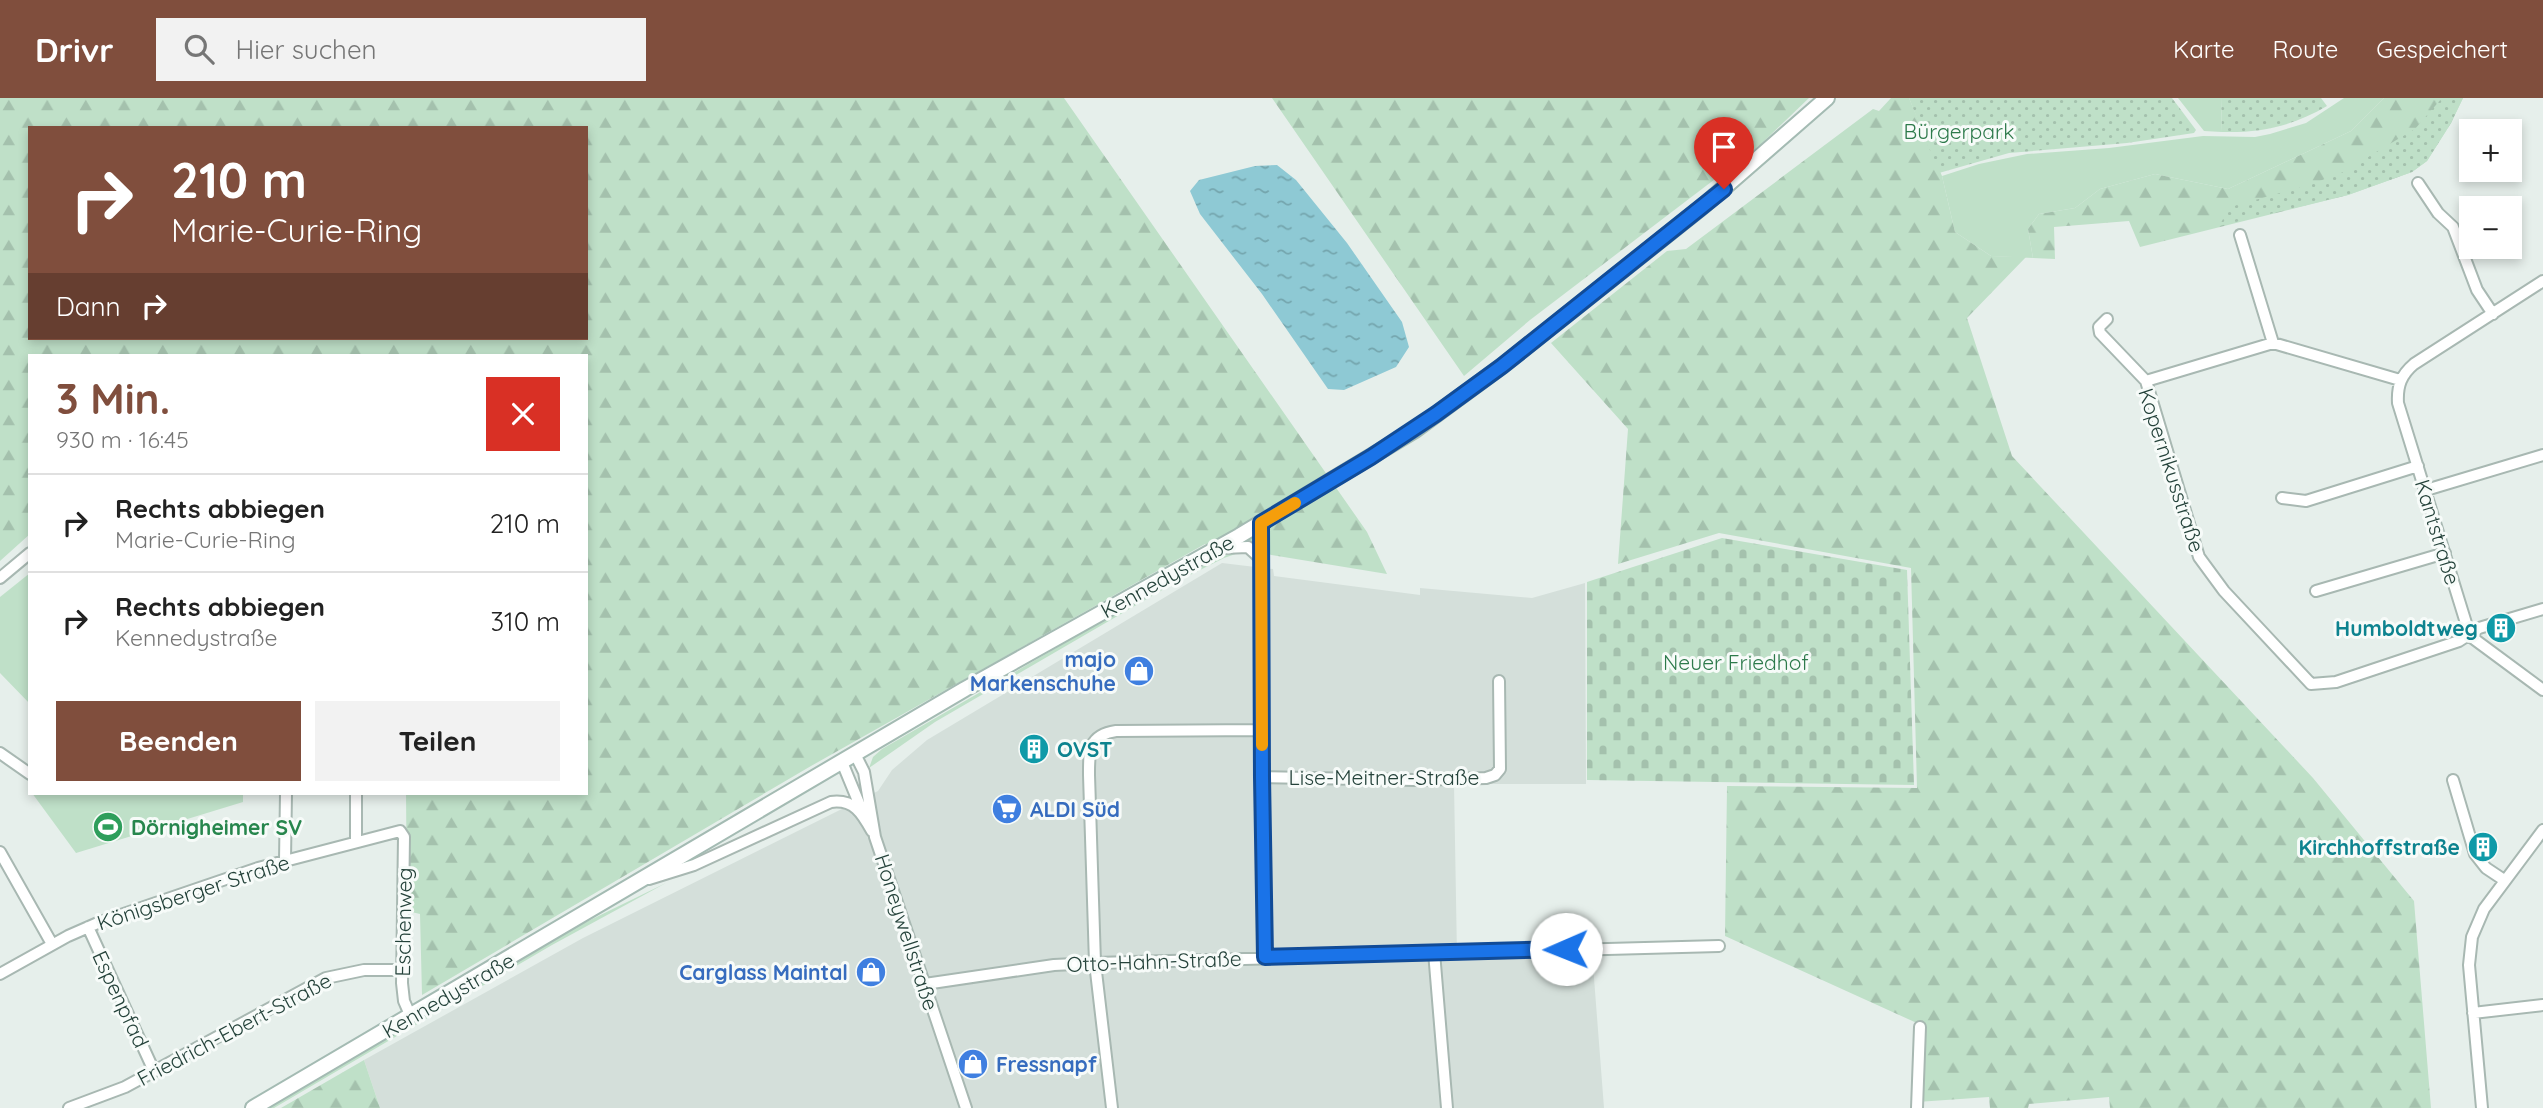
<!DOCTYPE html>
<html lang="de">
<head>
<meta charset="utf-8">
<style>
	:root { --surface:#fff; --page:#f2f2f2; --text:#222; --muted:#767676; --line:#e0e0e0; --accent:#804e3d }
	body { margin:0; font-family:Quicksand,sans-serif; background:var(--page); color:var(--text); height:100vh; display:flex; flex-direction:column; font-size:26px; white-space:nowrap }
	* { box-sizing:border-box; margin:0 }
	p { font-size:23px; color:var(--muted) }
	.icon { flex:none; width:38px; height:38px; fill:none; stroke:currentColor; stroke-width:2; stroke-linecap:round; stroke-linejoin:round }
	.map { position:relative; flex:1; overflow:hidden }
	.drawer { position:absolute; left:28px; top:256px; width:560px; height:441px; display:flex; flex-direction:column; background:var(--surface); border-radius:0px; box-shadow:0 4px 10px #0003 }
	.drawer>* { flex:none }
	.top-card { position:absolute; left:28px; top:28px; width:560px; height:214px; border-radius:0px; box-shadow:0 4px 10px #0003; background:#804e3d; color:#fff; overflow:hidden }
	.controls { position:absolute; left:2459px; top:21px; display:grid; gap:14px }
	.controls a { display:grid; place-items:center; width:63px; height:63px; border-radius:0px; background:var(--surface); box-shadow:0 4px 10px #0003; font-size:35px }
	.pin { position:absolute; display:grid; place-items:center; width:60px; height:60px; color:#fff; margin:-72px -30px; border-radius:50% 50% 50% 0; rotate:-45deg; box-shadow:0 0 7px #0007 }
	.pin .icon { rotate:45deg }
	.me { position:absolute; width:77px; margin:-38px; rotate:269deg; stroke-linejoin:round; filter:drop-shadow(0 0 5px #0008) }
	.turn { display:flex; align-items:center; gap:24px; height:147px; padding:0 28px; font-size:32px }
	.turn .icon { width:91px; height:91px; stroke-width:2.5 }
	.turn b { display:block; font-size:49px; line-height:60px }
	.then { display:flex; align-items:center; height:66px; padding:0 28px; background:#0003; gap:14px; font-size:26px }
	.round { display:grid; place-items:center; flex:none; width:74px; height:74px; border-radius:0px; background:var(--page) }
	.summary { display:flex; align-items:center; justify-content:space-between; height:119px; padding:0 28px }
	h1 { font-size:42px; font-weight:700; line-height:52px; color:var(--accent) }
	.button { display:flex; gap:14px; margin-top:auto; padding:14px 28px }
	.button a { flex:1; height:80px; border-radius:0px; background:var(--accent); color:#fff; font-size:28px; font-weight:700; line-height:80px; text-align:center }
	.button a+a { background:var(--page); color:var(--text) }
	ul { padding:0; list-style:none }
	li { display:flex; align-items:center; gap:21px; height:98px; padding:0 28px; border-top:2px solid var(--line) }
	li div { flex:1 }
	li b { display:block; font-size:26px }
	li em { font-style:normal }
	header { display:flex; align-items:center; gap:42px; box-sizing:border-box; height:98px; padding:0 35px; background:var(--accent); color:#fff }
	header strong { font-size:33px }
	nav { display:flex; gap:38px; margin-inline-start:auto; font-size:24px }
	.search { width:490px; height:63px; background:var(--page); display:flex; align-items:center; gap:18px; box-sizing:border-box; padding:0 24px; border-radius:0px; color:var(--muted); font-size:26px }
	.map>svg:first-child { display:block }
	.built { fill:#d4dfda }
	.grass { fill:#bfe0c8 }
	.forest { fill:url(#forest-firs); fill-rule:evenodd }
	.cemetery { fill:url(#cemetery-stones) }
	.park { fill:url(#park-dots) }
	.water { fill:url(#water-ripples) }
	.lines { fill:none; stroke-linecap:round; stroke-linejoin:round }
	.street-casing { stroke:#a8b8b2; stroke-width:14 }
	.secondary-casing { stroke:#a4bbb3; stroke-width:18 }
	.street { stroke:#fff; stroke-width:10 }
	.secondary { stroke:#fff; stroke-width:14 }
	.route-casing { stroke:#114b97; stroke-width:18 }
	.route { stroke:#1a73e8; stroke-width:12 }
	.slow { stroke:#f59e0b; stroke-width:12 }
	.labels { text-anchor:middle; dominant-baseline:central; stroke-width:6; stroke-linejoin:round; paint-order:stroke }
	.park-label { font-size:21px; fill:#2d7a4b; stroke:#f7fbf9 }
	.street-label { font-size:21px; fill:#24423a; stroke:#f7fbf9 }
	.culture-label { font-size:21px; font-weight:bold; fill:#0d838f; stroke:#f7fbf9; text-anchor:end }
	.shop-label { font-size:21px; font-weight:bold; fill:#366cbe; stroke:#f7fbf9; text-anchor:end }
	.leisure-label { font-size:21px; font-weight:bold; fill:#27864d; stroke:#f7fbf9; text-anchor:start }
</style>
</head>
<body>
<header>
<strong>Drivr</strong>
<div class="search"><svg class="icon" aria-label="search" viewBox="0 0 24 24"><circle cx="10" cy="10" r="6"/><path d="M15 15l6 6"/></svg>Hier suchen</div>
<nav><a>Karte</a><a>Route</a><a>Gespeichert</a></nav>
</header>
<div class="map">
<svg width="2543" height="1010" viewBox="0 0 2543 1010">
	<defs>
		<pattern id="forest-firs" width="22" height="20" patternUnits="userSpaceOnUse" patternTransform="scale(1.75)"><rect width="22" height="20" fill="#bfe0c8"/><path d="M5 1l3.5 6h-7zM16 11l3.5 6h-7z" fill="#a4c1ad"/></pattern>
		<pattern id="cemetery-stones" width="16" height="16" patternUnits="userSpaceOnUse" patternTransform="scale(1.75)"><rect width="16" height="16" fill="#bfe0c8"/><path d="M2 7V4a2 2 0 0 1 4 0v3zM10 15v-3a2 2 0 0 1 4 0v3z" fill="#a4c1ad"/></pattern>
		<pattern id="park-dots" width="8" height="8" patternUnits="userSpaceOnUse" patternTransform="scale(1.75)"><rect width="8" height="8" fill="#bfe0c8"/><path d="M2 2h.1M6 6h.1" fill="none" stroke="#a4c1ad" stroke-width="1.8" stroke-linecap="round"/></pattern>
		<pattern id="water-ripples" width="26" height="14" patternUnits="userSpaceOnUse" patternTransform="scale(1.75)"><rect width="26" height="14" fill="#8ec9d4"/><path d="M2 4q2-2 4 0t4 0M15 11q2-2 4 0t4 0" fill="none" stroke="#74a5ad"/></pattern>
	</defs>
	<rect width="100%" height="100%" fill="#e6efeb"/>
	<!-- built -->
	<path class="built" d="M1222,465L1273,471L1274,478L1420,497V490L1532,500L1585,485L1586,686H1454L1457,858L1592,854L1604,1010H380L364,962L583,840L878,693L892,672L927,642Z"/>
	<!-- grass -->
	<path class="grass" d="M2178,0H2221L2222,34L2204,33Z
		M2344,0H2384L2351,33L2228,91L2155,76L2100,91L2075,110L2039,116L2028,131L2033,160L1991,158L1955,134L1942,78L1979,66L2027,56L2109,50L2203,38L2255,39L2270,36L2306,25Z
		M1244,453L1224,460L1176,484L935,624L869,670L873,659L882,651L1177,480C1200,473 1220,455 1244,453Z
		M30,475V606L0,575V499Z
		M32,695H243V704L76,755Z
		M666,785L552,847L274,1010H264L578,828Z"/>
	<!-- forest -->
	<path class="forest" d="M0,0H1064L1367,434L1387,476L1205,446L811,668L422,897L420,816L407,813L406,695H586V257H30V436L0,463ZM30,30H586V240H30Z
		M1272,0H1809L1761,46L1530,222L1464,278Z
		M1891,0H1909L1942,78L1955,134L1991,158L2026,159L1967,220L2012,358L2313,680L2414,803L2431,1010H2110L2109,999L2029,1006L2028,1010H1990L1989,999L1917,1004L1919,926L1725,838L1727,688L1917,690L1911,470L1719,435L1618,466L1628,331L1551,245L1667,153L1686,151L1873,11L1879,13Z
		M2384,0H2463L2451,25L2427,63L2412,74L2348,97L2140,149L2129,123L2054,129L2055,161L2033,160L2028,131L2039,116L2075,110L2100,91L2155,76L2228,91L2351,33Z
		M364,962L380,1010H281Z"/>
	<!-- cemetery -->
	<path class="cemetery" d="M1722,440L1907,472L1914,687L1587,682V484Z"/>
	<!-- park -->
	<path class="park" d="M1909,0H2172L2196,32L2194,35L2127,45L2009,55L1939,75Z
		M2221,0H2321L2327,8C2293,28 2261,35 2222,34Z
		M2442,0H2463L2451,25L2427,63L2412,74L2348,97L2219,128L2230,109L2309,87L2354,70L2371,57L2415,31Z"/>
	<!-- water -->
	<path class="water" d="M1277,67L1296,82L1347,145L1402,224L1409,249L1396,269L1344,292L1328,291L1262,196L1200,116L1190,93L1199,82L1255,68Z"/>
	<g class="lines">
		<!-- street casing -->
		<g class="street-casing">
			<path id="street" d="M2418,85L2438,115L2453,129L2477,192L2493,216
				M2240,137L2273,245
				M2543,183L2414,266C2401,277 2397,288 2398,305L2470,538L2543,592
				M2107,221L2099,229L2100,235L2146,283L2199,459L2224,493L2311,586L2336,584L2459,543L2479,530L2543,511
				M2146,283L2273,245L2400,282
				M2426,392L2543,357
				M2282,400L2306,403L2418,368
				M1261,425L1262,679L1265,859
				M1223,450L1248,449L1260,460
				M0,480L30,455
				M2316,493L2445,455
				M0,655L30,676
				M855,656L864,674L875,739L966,1010
				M842,664L863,715
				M1262,679L1415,682L1486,680L1495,677L1500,671L1499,583
				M2453,682L2475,756L2486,770L2504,782
				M356,744V695
				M0,754L52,846
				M285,762L286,695
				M649,781L694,767L831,704C854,701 862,715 872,733
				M88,829L154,973
				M1434,854L1447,1010
				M0,876L68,838L100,824L258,770L400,733L404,739L402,885L404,903L411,919
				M925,886L1054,867L1095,865L1719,848
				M2473,915L2543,907
				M69,1010L125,989L326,880L364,872H403
				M1112,1010L1095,865L1089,677C1089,654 1088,637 1116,633L1262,632
				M1917,1010L1920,929
				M2482,1010L2469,867L2472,839L2484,811L2543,732"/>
		</g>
		<!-- secondary casing -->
		<g class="secondary-casing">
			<path id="secondary" d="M253,1010L965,591L1239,438L1415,332L1502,268L1702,109L1827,0"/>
		</g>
		<!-- street -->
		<use href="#street" class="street"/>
		<!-- secondary -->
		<use href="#secondary" class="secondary"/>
	</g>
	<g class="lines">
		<!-- route casing -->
		<g class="route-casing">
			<path id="route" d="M1566,851L1265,859L1262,679L1261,425L1371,359L1436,316L1502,268L1724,91"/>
		</g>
		<!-- route -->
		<use href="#route" class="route"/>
		<!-- slow -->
		<path class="slow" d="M1262,647L1261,425L1295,405"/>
	</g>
	<!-- icons -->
	<defs>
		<g id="building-disc" transform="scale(1.575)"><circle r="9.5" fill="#0f9aa8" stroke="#f7fbf9"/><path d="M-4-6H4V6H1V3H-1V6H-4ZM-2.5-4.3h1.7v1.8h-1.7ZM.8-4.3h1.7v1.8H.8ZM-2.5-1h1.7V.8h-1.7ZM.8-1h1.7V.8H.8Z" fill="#fff"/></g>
		<g id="shop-disc" transform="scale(1.575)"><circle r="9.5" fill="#3f7fe0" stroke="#f7fbf9"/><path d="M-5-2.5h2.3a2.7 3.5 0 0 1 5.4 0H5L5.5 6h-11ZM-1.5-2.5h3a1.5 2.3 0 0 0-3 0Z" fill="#fff"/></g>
		<g id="supermarket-disc" transform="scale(1.575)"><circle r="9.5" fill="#3f7fe0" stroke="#f7fbf9"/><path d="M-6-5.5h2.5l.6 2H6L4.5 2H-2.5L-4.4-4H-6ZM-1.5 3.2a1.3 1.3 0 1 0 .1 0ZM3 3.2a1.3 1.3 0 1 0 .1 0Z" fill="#fff"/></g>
		<g id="stadium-disc" transform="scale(1.575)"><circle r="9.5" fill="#2e9e5b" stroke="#f7fbf9"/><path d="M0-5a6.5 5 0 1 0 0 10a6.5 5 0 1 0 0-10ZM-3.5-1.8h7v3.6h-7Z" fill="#fff"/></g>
	</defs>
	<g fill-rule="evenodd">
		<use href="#building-disc" x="2501" y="530"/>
		<use href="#shop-disc" x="1139" y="573"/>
		<use href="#building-disc" x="1034" y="651"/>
		<use href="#supermarket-disc" x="1007" y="711"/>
		<use href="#stadium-disc" x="108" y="729"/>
		<use href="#building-disc" x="2483" y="749"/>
		<use href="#shop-disc" x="871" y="874"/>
		<use href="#shop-disc" x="973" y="966"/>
	</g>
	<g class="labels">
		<!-- park labels -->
		<g class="park-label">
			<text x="1959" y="33">Bürgerpark</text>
			<text x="1736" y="564">Neuer Friedhof</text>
		</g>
		<!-- street labels -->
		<g class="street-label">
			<text transform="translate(2172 372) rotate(72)">Kopernikusstraße</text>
			<text transform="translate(2438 434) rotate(73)">Kantstraße</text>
			<text transform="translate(1167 478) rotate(-29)">Kennedystraße</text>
			<text x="1384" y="679">Lise-Meitner-Straße</text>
			<text transform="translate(193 794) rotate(-18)">Königsberger Straße</text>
			<text transform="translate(403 824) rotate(-89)">Eschenweg</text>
			<text transform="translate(907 834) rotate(72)">Honeywellstraße</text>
			<text transform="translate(1154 863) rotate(-2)">Otto-Hahn-Straße</text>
			<text transform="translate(448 897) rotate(-30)">Kennedystraße</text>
			<text transform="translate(121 901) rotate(65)">Espenpfad</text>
			<text transform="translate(234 931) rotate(-28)">Friedrich-Ebert-Straße</text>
		</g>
		<!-- culture labels -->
		<g class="culture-label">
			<text x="2478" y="530">Humboldtweg</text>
			<text x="1057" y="651" text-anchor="start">OVST</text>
			<text x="2460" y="749">Kirchhoffstraße</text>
		</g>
		<!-- shop labels -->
		<g class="shop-label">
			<text x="1116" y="561">majo<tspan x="1116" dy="24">Markenschuhe</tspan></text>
			<text x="1030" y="711" text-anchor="start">ALDI Süd</text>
			<text x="848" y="874">Carglass Maintal</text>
			<text x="996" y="966" text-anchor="start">Fressnapf</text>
		</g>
		<!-- leisure labels -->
		<g class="leisure-label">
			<text x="131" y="729">Dörnigheimer SV</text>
		</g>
	</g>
</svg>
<div class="controls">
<a>+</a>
<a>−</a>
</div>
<div class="pin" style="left:1724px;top:91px;background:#d93025"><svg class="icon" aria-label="arrive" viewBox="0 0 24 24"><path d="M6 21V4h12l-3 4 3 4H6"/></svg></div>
<svg class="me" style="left:1566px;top:851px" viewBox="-20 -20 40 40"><circle r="19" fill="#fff"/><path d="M0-13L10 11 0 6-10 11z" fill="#1a73e8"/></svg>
<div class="top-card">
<div class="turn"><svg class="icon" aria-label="right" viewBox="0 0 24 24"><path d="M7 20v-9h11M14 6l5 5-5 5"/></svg><div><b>210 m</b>Marie-Curie-Ring</div></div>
<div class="then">Dann<svg class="icon" aria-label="right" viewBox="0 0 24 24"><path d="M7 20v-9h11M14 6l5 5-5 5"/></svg></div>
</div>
<section class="drawer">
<div class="summary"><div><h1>3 Min.</h1><p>930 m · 16:45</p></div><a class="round" style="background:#d93025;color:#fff"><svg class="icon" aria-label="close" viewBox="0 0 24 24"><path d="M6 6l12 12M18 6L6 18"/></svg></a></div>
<ul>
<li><svg class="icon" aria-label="right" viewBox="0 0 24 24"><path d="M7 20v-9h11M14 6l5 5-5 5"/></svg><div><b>Rechts abbiegen</b><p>Marie-Curie-Ring</p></div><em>210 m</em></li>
<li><svg class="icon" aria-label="right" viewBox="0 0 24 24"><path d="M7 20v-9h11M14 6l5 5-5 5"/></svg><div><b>Rechts abbiegen</b><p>Kennedystraße</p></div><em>310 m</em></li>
</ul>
<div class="button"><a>Beenden</a><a>Teilen</a></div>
</section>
</div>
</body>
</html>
